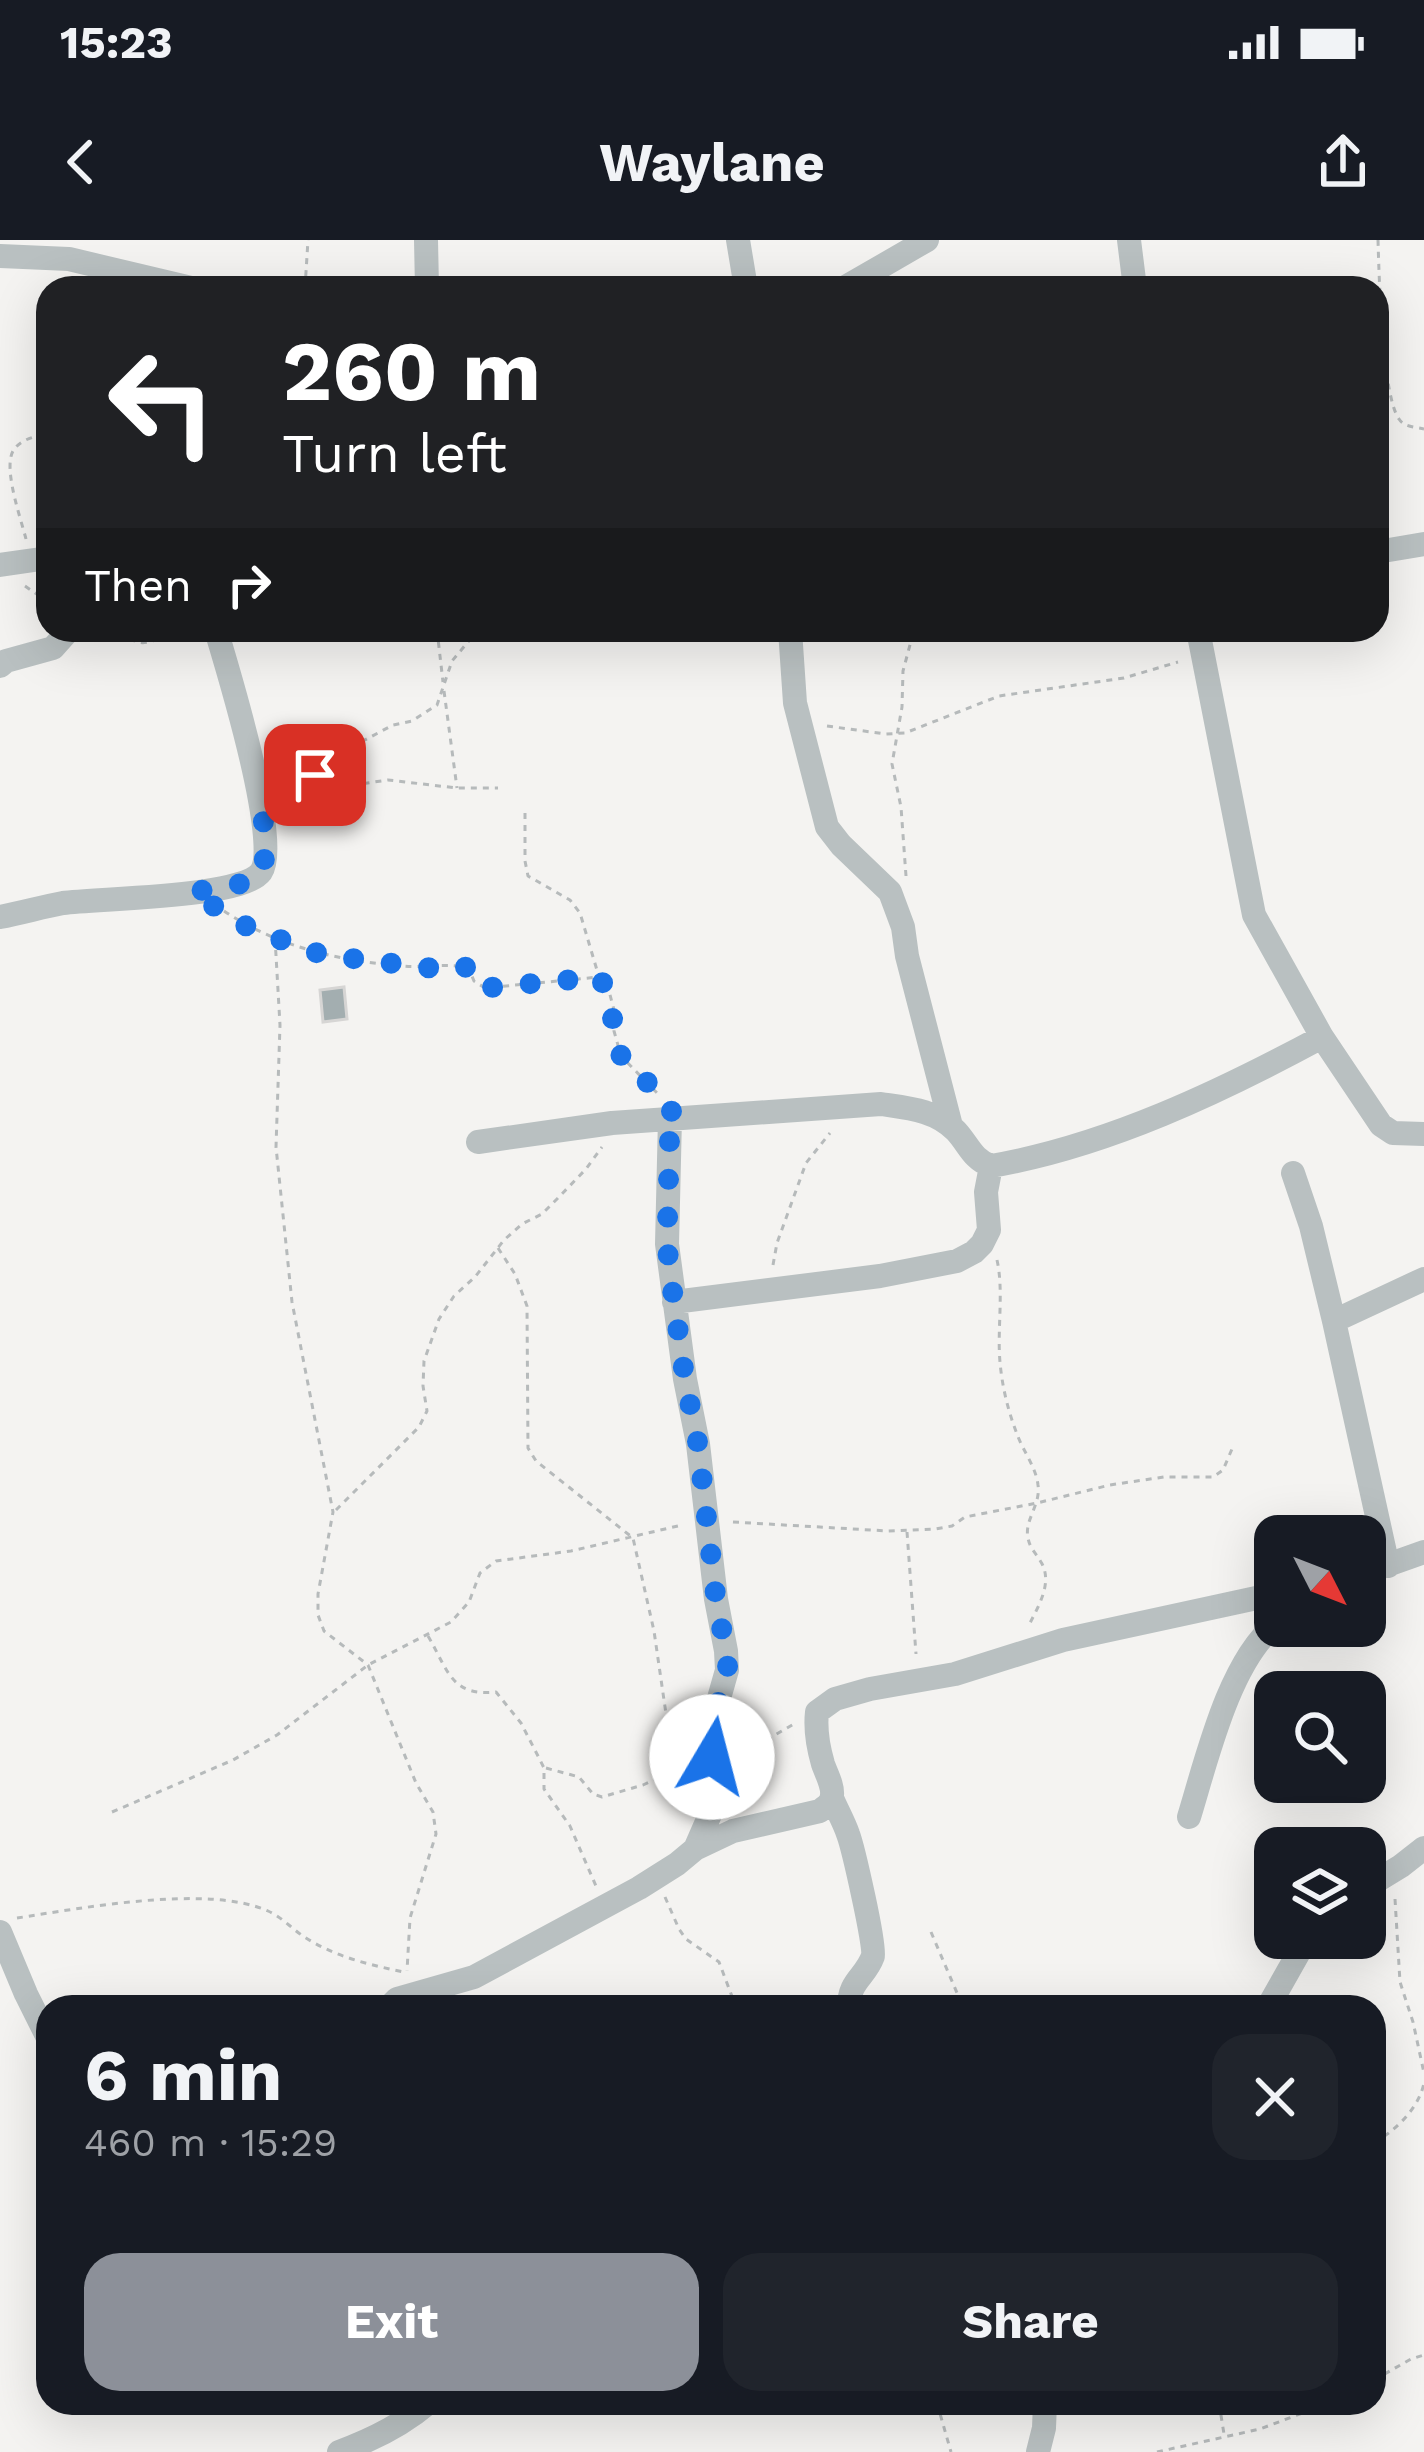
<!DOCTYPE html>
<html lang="en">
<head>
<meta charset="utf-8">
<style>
	:root { --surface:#171b24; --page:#20242c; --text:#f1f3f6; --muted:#9ea1a6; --accent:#8c9099 }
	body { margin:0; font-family:"Work Sans",sans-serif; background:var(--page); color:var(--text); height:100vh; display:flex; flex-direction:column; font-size:45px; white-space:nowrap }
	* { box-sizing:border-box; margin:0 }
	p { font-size:39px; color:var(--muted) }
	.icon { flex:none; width:66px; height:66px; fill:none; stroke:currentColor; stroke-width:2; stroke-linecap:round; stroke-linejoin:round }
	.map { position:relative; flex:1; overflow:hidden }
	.details { position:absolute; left:36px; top:1755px; width:1350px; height:420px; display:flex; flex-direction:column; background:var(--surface); border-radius:36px; box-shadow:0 12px 48px #0002 }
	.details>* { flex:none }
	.top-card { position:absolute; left:36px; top:36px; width:1353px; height:366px; border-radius:36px; box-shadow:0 12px 48px #0002; background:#202124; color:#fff; overflow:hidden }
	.needle { width:78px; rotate:132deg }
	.buttons { position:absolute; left:1254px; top:1275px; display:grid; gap:24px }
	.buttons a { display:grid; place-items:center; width:132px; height:132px; border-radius:24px; background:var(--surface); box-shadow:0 12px 48px #0002; font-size:60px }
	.pin { position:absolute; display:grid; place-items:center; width:102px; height:102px; color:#fff; margin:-51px; border-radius:24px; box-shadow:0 6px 18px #0006 }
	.me { position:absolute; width:132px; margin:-66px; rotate:8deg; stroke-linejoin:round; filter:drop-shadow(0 0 9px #0008) }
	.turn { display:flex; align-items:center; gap:42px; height:252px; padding:0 48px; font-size:54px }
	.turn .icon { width:156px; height:156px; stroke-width:2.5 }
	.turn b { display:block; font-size:84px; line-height:102px }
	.then { display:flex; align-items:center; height:114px; padding:0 48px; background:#0003; gap:24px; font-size:45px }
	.round { display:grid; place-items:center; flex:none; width:126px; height:126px; border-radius:36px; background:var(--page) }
	.headline { display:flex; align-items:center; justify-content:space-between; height:204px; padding:0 48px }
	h1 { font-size:72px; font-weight:700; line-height:90px }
	.action { display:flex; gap:24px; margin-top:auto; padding:24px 48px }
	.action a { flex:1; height:138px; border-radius:36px; background:var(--accent); color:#fff; font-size:48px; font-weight:700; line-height:138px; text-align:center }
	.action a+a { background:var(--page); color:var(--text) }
	.status { display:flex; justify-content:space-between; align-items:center; height:84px; padding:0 60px; background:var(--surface); direction:ltr }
	.status svg { height:33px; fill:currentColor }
	header { display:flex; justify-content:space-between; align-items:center; height:156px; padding:0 48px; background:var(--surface); font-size:54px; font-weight:700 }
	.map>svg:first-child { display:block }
	.building { fill:#a3aeb0; stroke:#d6d5d4; stroke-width:3 }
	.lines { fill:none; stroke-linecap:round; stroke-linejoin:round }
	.path { stroke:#b6babb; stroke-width:3; stroke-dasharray:6 6; stroke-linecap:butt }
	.minor { stroke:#b9c0c1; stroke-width:24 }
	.route { stroke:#1a73e8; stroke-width:21; stroke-dasharray:0 37.8 }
</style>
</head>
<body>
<div class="status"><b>15:23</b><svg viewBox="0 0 49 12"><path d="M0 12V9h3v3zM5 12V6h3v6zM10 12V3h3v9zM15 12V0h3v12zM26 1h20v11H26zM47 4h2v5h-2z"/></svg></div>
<header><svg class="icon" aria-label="back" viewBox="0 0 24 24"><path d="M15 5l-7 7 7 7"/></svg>Waylane<svg class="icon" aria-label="share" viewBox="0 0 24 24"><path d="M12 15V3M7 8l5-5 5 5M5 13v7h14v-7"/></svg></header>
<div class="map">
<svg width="1424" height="2212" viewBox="0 0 1424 2212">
	<rect width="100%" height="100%" fill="#f4f3f1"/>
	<!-- building -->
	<path class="building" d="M344,747L347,779L323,782L320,750Z"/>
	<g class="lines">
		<!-- path -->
		<path class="path" d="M1378,0C1379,33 1382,156 1399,179C1404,187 1415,187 1424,189
			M305,48L308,0
			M26,299C21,279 3,229 13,211C20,199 36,196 48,194
			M25,346L48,362
			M121,390C142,414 152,397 176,395C183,394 190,397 197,398
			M437,390L443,442
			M91,400L127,397L143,390
			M444,451L457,548
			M827,486L886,494L905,493L999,456L1124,438L1178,422
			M317,535L353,545L388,540L457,548H498
			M282,554L305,538L328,529L361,502L393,485L412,481L437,465L452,421L478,390
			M525,573V621L528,636L570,660L580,673L599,737L609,751L614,770V791L621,816L660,856
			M906,636L901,567L892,524L902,467L903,431L914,390
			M224,671C278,707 339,721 404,726C424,728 454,722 469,729L474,741L485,748L599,737
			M275,698L280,785L276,907L292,1062L333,1272L318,1354V1375L324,1391L368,1425L416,1543L433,1572L436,1594L410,1678L407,1731
			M498,1008L515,1034L527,1066L528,1208L536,1221L633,1298L654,1391L674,1529
			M997,1020C1004,1051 997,1090 1000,1122C1002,1146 1008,1171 1017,1194C1023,1211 1036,1227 1038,1245C1041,1265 1024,1280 1028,1298C1030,1309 1036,1313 1041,1322C1053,1342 1039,1365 1030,1383
			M773,1025L777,1003L806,923L830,893
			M336,1270L419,1187L427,1171L423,1146L424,1121L439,1079L454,1056L475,1037L504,1000L522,984L542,974L557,959L586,929L602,907
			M733,1282L888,1291L935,1289L952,1286L965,1277L1037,1263L1110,1245L1164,1237H1213L1223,1230L1232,1209
			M907,1292L916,1414
			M428,1396C448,1430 451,1457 496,1452L521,1483L538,1516L544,1528V1549L570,1586L596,1646
			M735,1518L794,1484
			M546,1528L579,1537L593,1554L602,1557L643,1545L688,1524
			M112,1572L233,1520L277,1495L368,1425L451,1382L469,1362L480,1333L496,1321L571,1311L682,1285
			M665,1657L679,1689L686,1699L719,1722L736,1767
			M1395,1659L1400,1742L1413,1782L1424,1833
			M17,1678C83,1668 208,1644 268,1671C282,1677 293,1690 306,1698C336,1717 370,1725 404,1732
			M931,1692L963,1767
			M463,1766V1767
			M1374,1903C1396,1890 1419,1868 1424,1843
			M1374,2140L1411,2119L1424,2115
			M937,2163L951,2212
			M1219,2163L1224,2194
			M1157,2212L1260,2189L1329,2163"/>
		<!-- minor -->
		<path class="minor" d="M426,0L427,48
			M738,0L746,48
			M1129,0L1135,48
			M0,16L69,19L191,48
			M844,48L927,0
			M1377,312L1424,304
			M0,325L48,318
			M790,390L795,463L827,587L841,605L890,652L903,687L907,716L951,886
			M1198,390L1254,675L1322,797L1381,885L1393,893L1424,894
			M0,426L6,421L53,408L69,390
			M0,677C21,673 42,667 63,663C99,658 242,658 261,632C281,603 228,430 216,390
			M478,902L612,883L881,864C908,868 936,870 956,891C969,905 972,919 991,926C1107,906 1220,852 1322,797
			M1293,933L1311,986L1334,1081L1388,1326
			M674,1062L880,1036L957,1021L974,1012L982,1004L989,990L986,952L991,926
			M1334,1081L1424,1039
			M1365,1333L1424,1312
			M832,1558C837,1570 844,1582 848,1594C853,1607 876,1708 873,1716C865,1738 849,1740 849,1767
			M1189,1577C1206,1522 1229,1422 1275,1385
			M695,1609L733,1591L820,1571C827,1565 831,1564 832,1555C833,1545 826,1533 823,1524C818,1507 815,1490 817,1472L835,1459L870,1449L955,1434L1063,1400L1275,1354
			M1365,1648L1401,1626L1424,1608
			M0,1692L26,1754L48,1798
			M389,1767L397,1759L474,1737L639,1648L677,1624L695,1609L712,1570L715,1549L710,1490L727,1430L726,1411L716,1359L698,1204L685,1139L667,1004L670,878
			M1268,1767L1307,1698
			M339,2212C372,2200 401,2186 428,2163
			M1038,2212L1044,2188L1045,2163"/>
	</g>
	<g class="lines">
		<!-- route -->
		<path class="route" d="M315,535L286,550L262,570C272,647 261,641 191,652L251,689L323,715L431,728L458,724L470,729L474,740L485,748L599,737C617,763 609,784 619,811C625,827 641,835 652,847C661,856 669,867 676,878H670L667,1004L670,1033L685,1139L698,1204L716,1359L726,1411L728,1430L710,1490L712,1517"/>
	</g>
</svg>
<div class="buttons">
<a><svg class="needle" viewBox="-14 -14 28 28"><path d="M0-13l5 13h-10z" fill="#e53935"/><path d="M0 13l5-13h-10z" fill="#9ea1a6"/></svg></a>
<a><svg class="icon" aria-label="search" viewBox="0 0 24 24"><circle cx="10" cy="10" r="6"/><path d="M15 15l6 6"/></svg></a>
<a><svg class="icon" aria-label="layers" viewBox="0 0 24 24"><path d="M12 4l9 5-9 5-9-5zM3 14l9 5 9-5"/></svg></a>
</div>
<div class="pin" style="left:315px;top:535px;background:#d93025"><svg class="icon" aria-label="arrive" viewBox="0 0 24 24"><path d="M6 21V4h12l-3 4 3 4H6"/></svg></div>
<svg class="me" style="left:712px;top:1517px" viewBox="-20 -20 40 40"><circle r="19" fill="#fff"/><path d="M0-13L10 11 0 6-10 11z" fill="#1a73e8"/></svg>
<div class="top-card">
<div class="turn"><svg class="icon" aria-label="left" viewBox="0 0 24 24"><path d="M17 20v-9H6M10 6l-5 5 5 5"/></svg><div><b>260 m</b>Turn left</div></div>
<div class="then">Then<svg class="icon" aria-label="right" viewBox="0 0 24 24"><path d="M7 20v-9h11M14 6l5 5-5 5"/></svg></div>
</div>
<section class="details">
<div class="headline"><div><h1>6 min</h1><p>460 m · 15:29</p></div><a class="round"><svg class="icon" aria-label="close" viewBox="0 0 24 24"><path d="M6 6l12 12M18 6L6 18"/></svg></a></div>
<div class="action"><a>Exit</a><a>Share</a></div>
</section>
</div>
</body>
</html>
